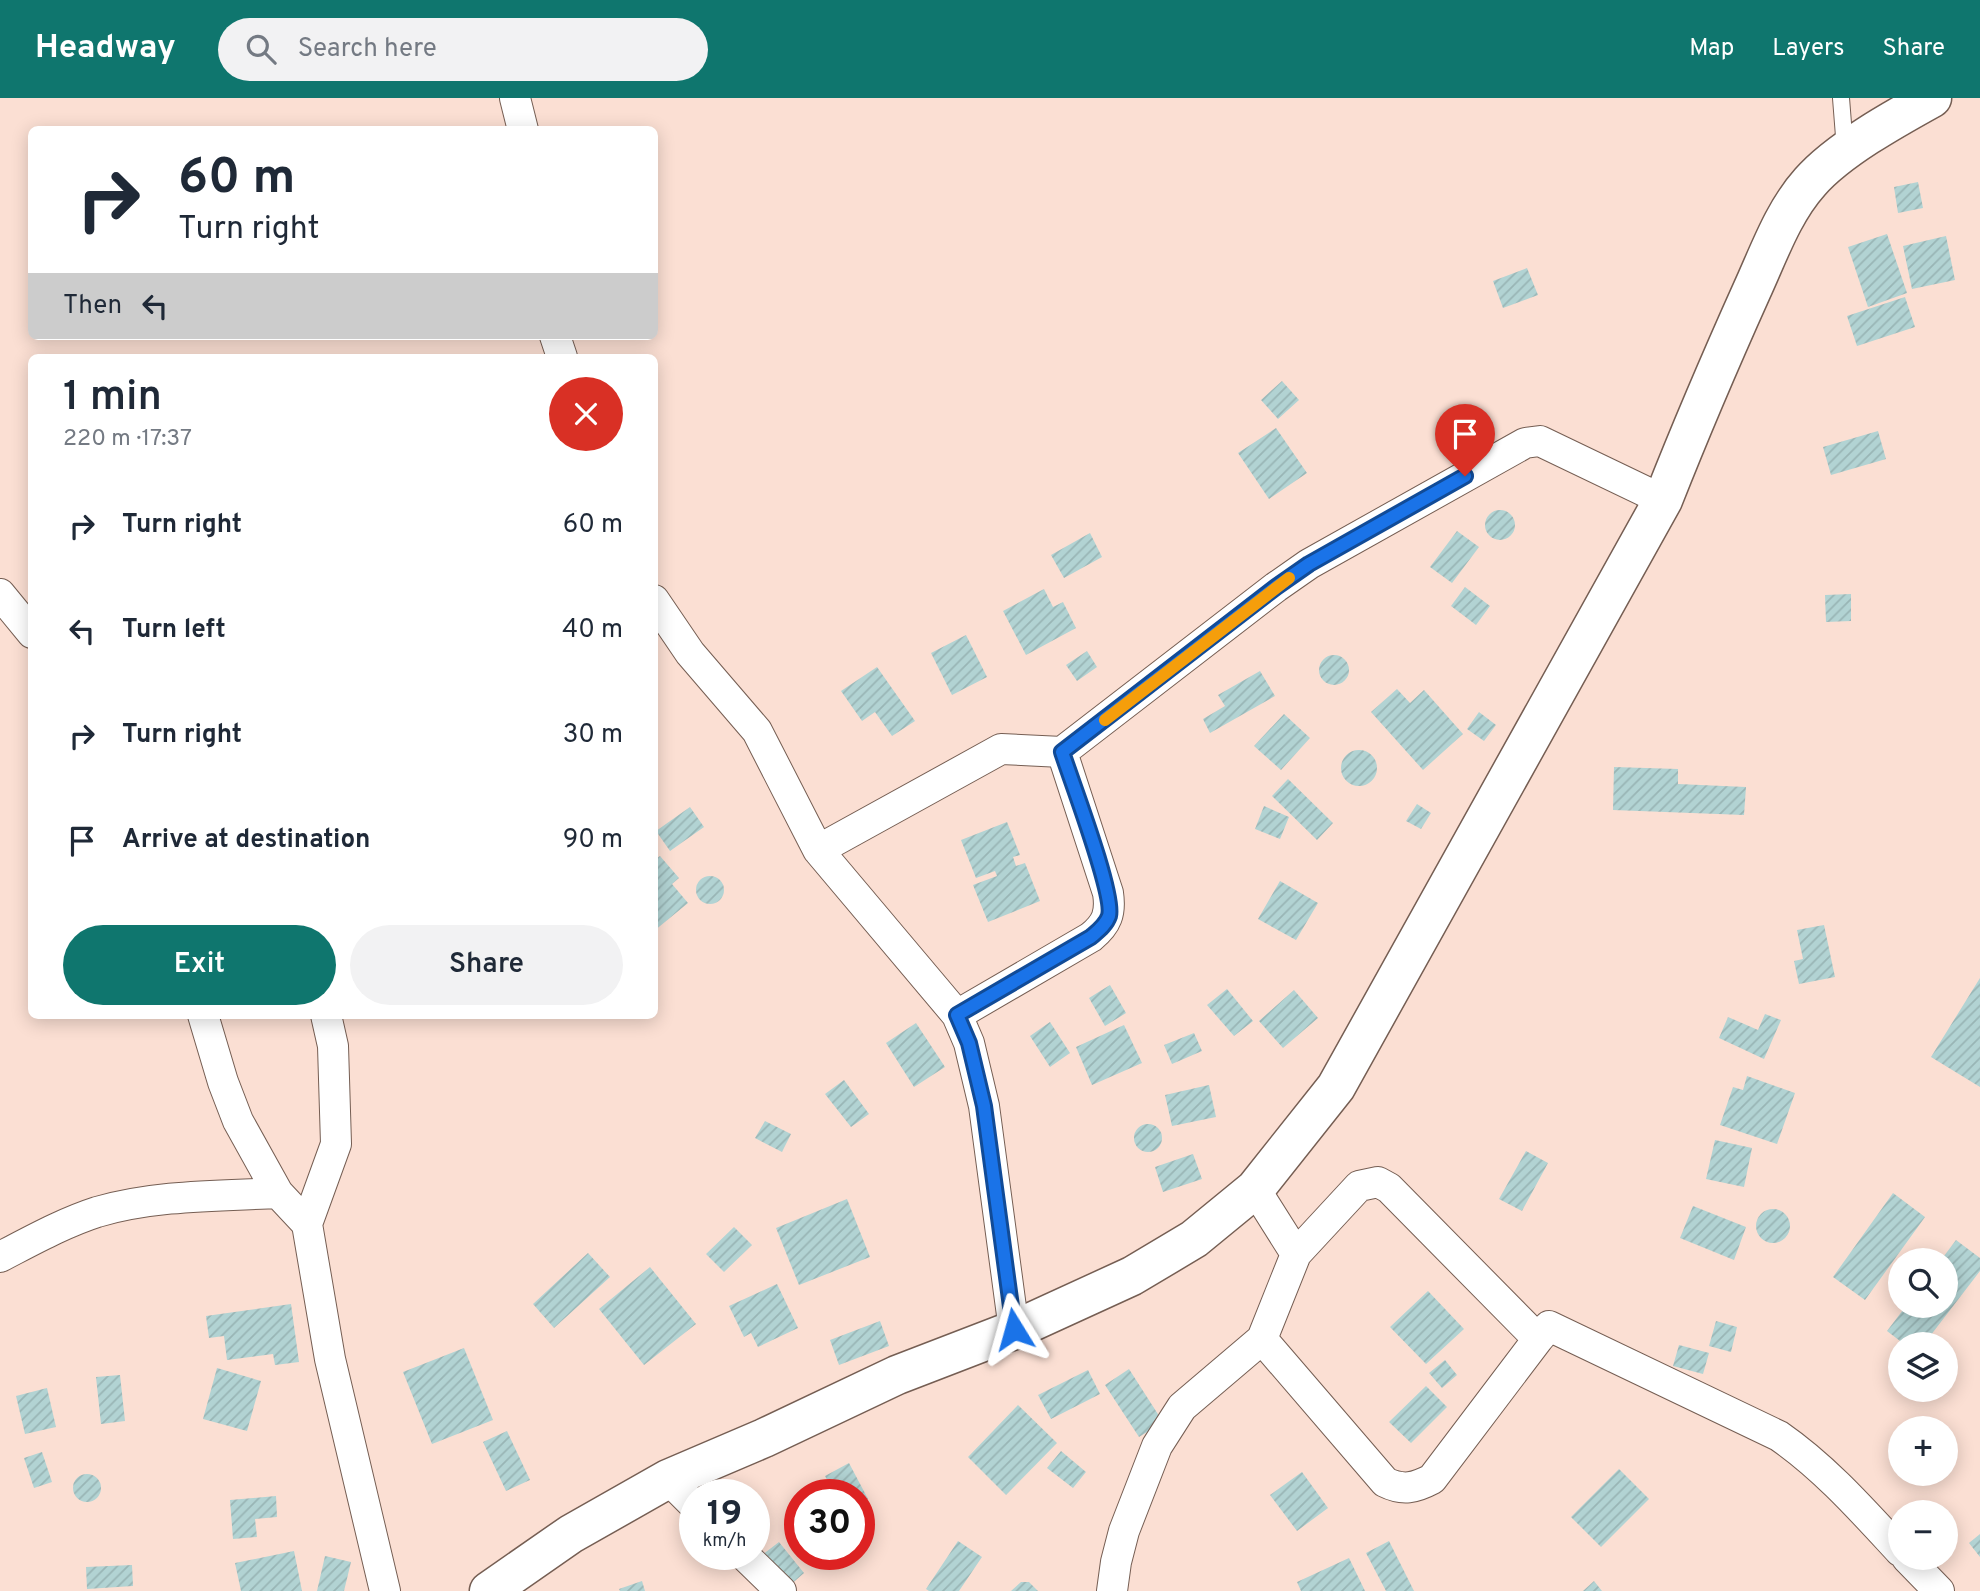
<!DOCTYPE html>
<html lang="en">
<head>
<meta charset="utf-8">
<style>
	:root { --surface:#fff; --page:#f2f2f3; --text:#1f2937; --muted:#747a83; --accent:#0f766e }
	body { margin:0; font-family:Overpass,sans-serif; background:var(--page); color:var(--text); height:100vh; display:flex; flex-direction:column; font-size:26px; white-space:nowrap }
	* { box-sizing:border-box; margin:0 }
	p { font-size:23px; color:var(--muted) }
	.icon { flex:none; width:38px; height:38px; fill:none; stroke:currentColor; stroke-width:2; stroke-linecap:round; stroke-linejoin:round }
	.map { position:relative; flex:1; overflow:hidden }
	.sheet { position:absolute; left:28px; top:256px; width:630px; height:665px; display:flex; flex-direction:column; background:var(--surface); border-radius:10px; box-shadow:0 4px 18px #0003 }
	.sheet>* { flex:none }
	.hud { position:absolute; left:28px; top:28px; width:630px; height:214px; border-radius:10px; box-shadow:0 4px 18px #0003; background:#fff; color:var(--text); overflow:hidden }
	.fabs { position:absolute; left:1888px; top:1150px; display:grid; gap:14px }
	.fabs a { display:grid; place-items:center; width:70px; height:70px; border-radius:50%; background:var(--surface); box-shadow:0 4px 18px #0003; font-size:35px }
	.speed { position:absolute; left:679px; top:1381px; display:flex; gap:14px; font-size:35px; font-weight:700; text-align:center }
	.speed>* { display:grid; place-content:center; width:91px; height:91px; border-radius:50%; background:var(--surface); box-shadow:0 4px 18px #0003; line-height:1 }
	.speed small { font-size:18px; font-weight:400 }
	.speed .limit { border:10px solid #d22; background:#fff; color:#111 }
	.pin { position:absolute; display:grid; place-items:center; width:60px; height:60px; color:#fff; margin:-72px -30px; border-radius:50% 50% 50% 0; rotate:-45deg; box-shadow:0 0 7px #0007 }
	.pin .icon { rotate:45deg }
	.me { position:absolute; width:77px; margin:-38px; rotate:352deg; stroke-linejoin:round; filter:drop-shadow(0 0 5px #0008) }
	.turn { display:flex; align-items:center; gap:24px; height:147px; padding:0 35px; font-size:32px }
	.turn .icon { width:91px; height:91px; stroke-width:2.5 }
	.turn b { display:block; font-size:49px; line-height:60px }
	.then { display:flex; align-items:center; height:66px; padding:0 35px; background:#0003; gap:14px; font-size:26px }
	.round { display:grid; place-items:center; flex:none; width:74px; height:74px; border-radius:37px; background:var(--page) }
	.head { display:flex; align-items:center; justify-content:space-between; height:119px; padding:0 35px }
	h1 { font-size:42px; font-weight:600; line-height:52px }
	.button { display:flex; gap:14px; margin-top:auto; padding:14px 35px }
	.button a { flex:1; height:80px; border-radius:42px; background:var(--accent); color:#fff; font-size:28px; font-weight:600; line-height:80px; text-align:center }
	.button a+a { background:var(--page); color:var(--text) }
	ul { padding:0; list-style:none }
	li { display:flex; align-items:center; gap:21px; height:105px; padding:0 35px }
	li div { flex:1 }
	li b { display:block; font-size:26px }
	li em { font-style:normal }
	header { display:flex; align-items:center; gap:42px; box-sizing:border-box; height:98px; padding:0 35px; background:var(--accent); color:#fff }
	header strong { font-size:33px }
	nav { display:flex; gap:38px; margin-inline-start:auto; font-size:24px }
	.search { width:490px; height:63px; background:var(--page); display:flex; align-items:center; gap:18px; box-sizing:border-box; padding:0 24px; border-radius:38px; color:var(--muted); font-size:26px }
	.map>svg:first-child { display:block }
	.building { fill:url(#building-hatch) }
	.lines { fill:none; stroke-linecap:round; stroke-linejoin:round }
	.service-casing { stroke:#755e53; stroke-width:18 }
	.minor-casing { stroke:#755e53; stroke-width:32 }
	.tertiary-casing { stroke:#755e53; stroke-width:41 }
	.service { stroke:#fff; stroke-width:16 }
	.minor { stroke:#fff; stroke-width:30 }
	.tertiary { stroke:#fff; stroke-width:38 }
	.route-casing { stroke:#114b97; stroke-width:18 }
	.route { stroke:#1a73e8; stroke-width:12 }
	.slow { stroke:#f59e0b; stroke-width:12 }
</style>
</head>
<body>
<header>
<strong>Headway</strong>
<div class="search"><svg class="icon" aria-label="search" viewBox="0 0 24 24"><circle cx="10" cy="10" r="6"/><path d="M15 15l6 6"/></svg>Search here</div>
<nav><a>Map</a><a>Layers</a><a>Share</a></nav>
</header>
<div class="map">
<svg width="1980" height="1493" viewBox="0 0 1980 1493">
	<defs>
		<pattern id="building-hatch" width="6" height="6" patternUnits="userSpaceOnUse" patternTransform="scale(1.75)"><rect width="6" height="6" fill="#b2d3d3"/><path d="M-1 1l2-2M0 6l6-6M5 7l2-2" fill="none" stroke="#99b5b5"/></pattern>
	</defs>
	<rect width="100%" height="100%" fill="#fbdfd3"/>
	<!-- building -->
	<path class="building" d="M1918,84L1923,110L1898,115L1894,89Z
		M1887,136L1907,195L1868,209L1848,149Z
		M1946,138L1955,182L1912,191L1903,148Z
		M1527,170L1538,197L1503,210L1493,183Z
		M1905,199L1915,229L1857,248L1847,218Z
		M1282,283L1299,302L1278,321L1261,302Z
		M1276,330L1307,375L1269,401L1238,355Z
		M1878,333L1886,361L1831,377L1823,349Z
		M1485 427a15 15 0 1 1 30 0a15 15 0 1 1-30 0Z
		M1457,433L1479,449L1452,485L1430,469Z
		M1090,435L1102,459L1064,480L1051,457Z
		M1465,489L1490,508L1476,527L1451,508Z
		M1044,491L1053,509L1063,504L1076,530L1026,557L1003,513Z
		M1851,496V523L1826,524L1825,497Z
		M966,537L987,579L952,597L931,555Z
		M1087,553L1097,569L1077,583L1066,567Z
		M1319 572a15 15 0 1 1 30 0a15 15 0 1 1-30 0Z
		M877,569L915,623L892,638L875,614L862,623L841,593Z
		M1260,573L1275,598L1210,635L1203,621L1225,608L1218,597Z
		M1397,591L1410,605L1424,592L1463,636L1423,672L1371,614Z
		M1479,614L1496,627L1484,643L1467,631Z
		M1284,616L1310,640L1281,672L1254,648Z
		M1341 670a18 18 0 1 1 36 0a18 18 0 1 1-36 0Z
		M1614,669L1678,671V686L1746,689L1744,717L1613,712Z
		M1288,681L1333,725L1317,742L1272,698Z
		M1417,706L1431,715L1421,731L1406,723Z
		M1264,708L1289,719L1280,741L1255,731Z
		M690,709L704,729L670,753L656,733Z
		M1007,724L1020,757L1013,759L1016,768L1025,765L1040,803L988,824L973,787L997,778L995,773L976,780L961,742Z
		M660,758L679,780L672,786L688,805L654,833V762Z
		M696 792a14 14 0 1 1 28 0a14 14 0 1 1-28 0Z
		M1280,783L1318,805L1296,842L1258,821Z
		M1824,827L1835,879L1799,886L1794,863L1803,861L1797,832Z
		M1980,880V989L1931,959Z
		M1110,887L1126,915L1105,928L1089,900Z
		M1227,891L1253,923L1234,938L1207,907Z
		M1294,892L1318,920L1283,950L1259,923Z
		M1765,916L1781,922L1764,961L1719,940L1728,919L1758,932Z
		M1050,924L1070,955L1050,969L1030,938Z
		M916,925L945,969L914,989L886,945Z
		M1124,927L1142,965L1092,987L1076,949Z
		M1194,935L1202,953L1172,966L1164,947Z
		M1747,978L1795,995L1777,1046L1720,1027L1733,989L1743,992Z
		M844,982L869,1016L851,1029L825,996Z
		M1209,987L1216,1019L1172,1028L1165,997Z
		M765,1023L791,1036L782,1054L755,1040Z
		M1134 1040a14 14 0 1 1 28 0a14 14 0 1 1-28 0Z
		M1715,1042L1752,1050L1744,1089L1706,1081Z
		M1526,1053L1548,1065L1522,1113L1499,1101Z
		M1193,1056L1202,1081L1163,1094L1155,1069Z
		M1893,1095L1925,1119L1865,1202L1833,1179Z
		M847,1101L870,1159L799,1187L776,1130Z
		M1693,1108L1746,1129L1734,1162L1680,1140Z
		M1756 1128a17 17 0 1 1 34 0a17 17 0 1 1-34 0Z
		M734,1129L752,1147L724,1174L706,1156Z
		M1956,1142L1980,1160V1173L1924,1246H1904L1887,1233L1906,1208H1946V1162H1941Z
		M588,1155L610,1179L554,1230L533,1206Z
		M650,1169L696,1226L644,1267L599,1211Z
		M777,1186L798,1230L758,1249L751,1235L744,1239L729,1208Z
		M1428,1193L1464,1231L1426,1266L1390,1229Z
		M291,1206L299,1264L275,1267L273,1256L227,1262L224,1238L209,1240L206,1218Z
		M880,1223L889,1248L839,1267L830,1242Z
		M1716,1223L1737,1229L1731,1254L1709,1248Z
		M1679,1247L1709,1255L1703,1276L1673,1268Z
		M464,1250L493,1322L432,1346L403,1274Z
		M1445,1262L1457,1277L1442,1290L1429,1275Z
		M217,1270L261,1283L247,1333L203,1321Z
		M1129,1271L1163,1324L1139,1339L1105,1287Z
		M1088,1272L1100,1296L1051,1321L1038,1297Z
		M120,1277L125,1323L101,1326L96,1279Z
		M1426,1288L1447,1309L1411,1345L1389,1324Z
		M47,1290L56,1329L25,1336L16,1298Z
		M1018,1307L1057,1345L1006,1397L968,1359Z
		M507,1333L530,1382L506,1393L483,1344Z
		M1061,1353L1086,1374L1073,1390L1047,1370Z
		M42,1354L52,1384L34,1390L24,1360Z
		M849,1365L868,1401L859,1406V1396H835L825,1378Z
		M1619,1371L1649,1401L1601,1449L1571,1419Z
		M1302,1374L1328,1410L1297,1433L1270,1397Z
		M73 1390a14 14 0 1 1 28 0a14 14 0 1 1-28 0Z
		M276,1398L277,1419L255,1421L257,1439L233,1441L230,1402Z
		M1980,1436V1459L1969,1445Z
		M958,1443L982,1459L959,1493H929L926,1491Z
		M1389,1443L1414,1493H1386L1366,1455Z
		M779,1444L804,1475L788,1489L762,1457Z
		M294,1453L302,1493H241L235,1465Z
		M325,1458L351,1464L344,1493H317Z
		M1349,1460L1365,1493H1301L1297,1484Z
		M132,1467L133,1488L87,1491L86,1469Z
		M642,1483L645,1493H620L619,1491Z
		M1594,1483L1602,1493H1583Z
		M1021,1484H1029L1038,1493H1011Z"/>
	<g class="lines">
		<!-- service casing -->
		<g class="service-casing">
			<path id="service" d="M1841,0L1845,51"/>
		</g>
		<!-- minor casing -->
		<g class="minor-casing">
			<path id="minor" d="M515,0L523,32
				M555,238L562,259
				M0,496L32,535
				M654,502L690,555L757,633L818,752L957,917L969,945L984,1008L1014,1232
				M818,752L1001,651L1062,654L1276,489L1309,466L1525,345L1540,343L1663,402
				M203,917L223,984L238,1023L278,1095L307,1126L330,1261L385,1493
				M957,917L1091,839C1107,826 1111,815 1108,795L1062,654
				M307,1126L336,1046L333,948L326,917
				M1296,1156L1359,1088L1378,1084L1389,1090L1538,1241L1549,1228L1779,1338C1825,1370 1862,1412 1900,1453
				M0,1159C31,1143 63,1125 97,1114C155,1097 218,1098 278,1095
				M1262,1241L1385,1384C1403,1393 1415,1390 1432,1381L1538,1241
				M668,1381L695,1408
				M743,1456L781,1493
				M1907,1460L1939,1493
				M1112,1493L1116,1464L1124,1433L1157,1348L1182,1309L1262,1241L1296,1156L1255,1091"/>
		</g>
		<!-- tertiary casing -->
		<g class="tertiary-casing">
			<path id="tertiary" d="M489,1493L571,1436L668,1381L764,1340L897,1277L1014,1232L1132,1178L1194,1141L1255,1091L1336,989L1663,402C1691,331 1721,261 1752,192C1769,155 1783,114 1810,84C1838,52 1894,21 1932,0"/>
		</g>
		<!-- service -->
		<use href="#service" class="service"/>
		<!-- minor -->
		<use href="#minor" class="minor"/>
		<!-- tertiary -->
		<use href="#tertiary" class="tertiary"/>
	</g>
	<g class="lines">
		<!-- route casing -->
		<g class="route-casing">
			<path id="route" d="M1014,1231L984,1008L969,945L957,917L1091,839C1098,833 1106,827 1109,818C1115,797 1071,682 1062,654L1276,489L1309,466L1465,378"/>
		</g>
		<!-- route -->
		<use href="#route" class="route"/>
		<!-- slow -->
		<path class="slow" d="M1105,622L1289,480"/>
	</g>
</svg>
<div class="fabs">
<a><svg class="icon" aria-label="search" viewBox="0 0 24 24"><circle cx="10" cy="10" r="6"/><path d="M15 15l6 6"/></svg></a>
<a><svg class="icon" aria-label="layers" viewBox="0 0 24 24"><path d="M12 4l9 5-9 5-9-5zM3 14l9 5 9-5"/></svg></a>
<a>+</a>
<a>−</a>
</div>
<div class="speed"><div>19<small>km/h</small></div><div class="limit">30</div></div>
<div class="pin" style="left:1465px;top:378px;background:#d93025"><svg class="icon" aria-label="arrive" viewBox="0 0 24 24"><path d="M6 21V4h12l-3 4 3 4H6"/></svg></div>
<svg class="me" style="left:1014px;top:1231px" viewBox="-20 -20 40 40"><path d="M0-17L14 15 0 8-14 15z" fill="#1a73e8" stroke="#fff" stroke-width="4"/></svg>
<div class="hud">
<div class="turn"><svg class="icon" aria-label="right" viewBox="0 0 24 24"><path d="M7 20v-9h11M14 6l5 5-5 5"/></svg><div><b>60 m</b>Turn right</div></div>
<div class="then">Then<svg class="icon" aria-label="left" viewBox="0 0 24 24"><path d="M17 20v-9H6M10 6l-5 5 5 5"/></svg></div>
</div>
<section class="sheet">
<div class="head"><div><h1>1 min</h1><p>220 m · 17:37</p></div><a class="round" style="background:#d93025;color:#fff"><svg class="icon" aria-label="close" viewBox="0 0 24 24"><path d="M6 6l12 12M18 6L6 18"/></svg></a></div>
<ul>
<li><svg class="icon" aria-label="right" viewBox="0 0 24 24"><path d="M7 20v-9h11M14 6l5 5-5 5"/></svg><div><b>Turn right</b></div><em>60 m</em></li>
<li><svg class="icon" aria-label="left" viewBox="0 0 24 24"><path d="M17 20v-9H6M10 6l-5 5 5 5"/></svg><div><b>Turn left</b></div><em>40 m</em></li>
<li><svg class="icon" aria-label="right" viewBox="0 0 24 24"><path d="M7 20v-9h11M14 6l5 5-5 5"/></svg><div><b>Turn right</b></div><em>30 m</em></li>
<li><svg class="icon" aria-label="arrive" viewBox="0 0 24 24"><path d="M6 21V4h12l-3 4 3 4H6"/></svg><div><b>Arrive at destination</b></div><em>90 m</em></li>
</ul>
<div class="button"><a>Exit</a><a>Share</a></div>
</section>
</div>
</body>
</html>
